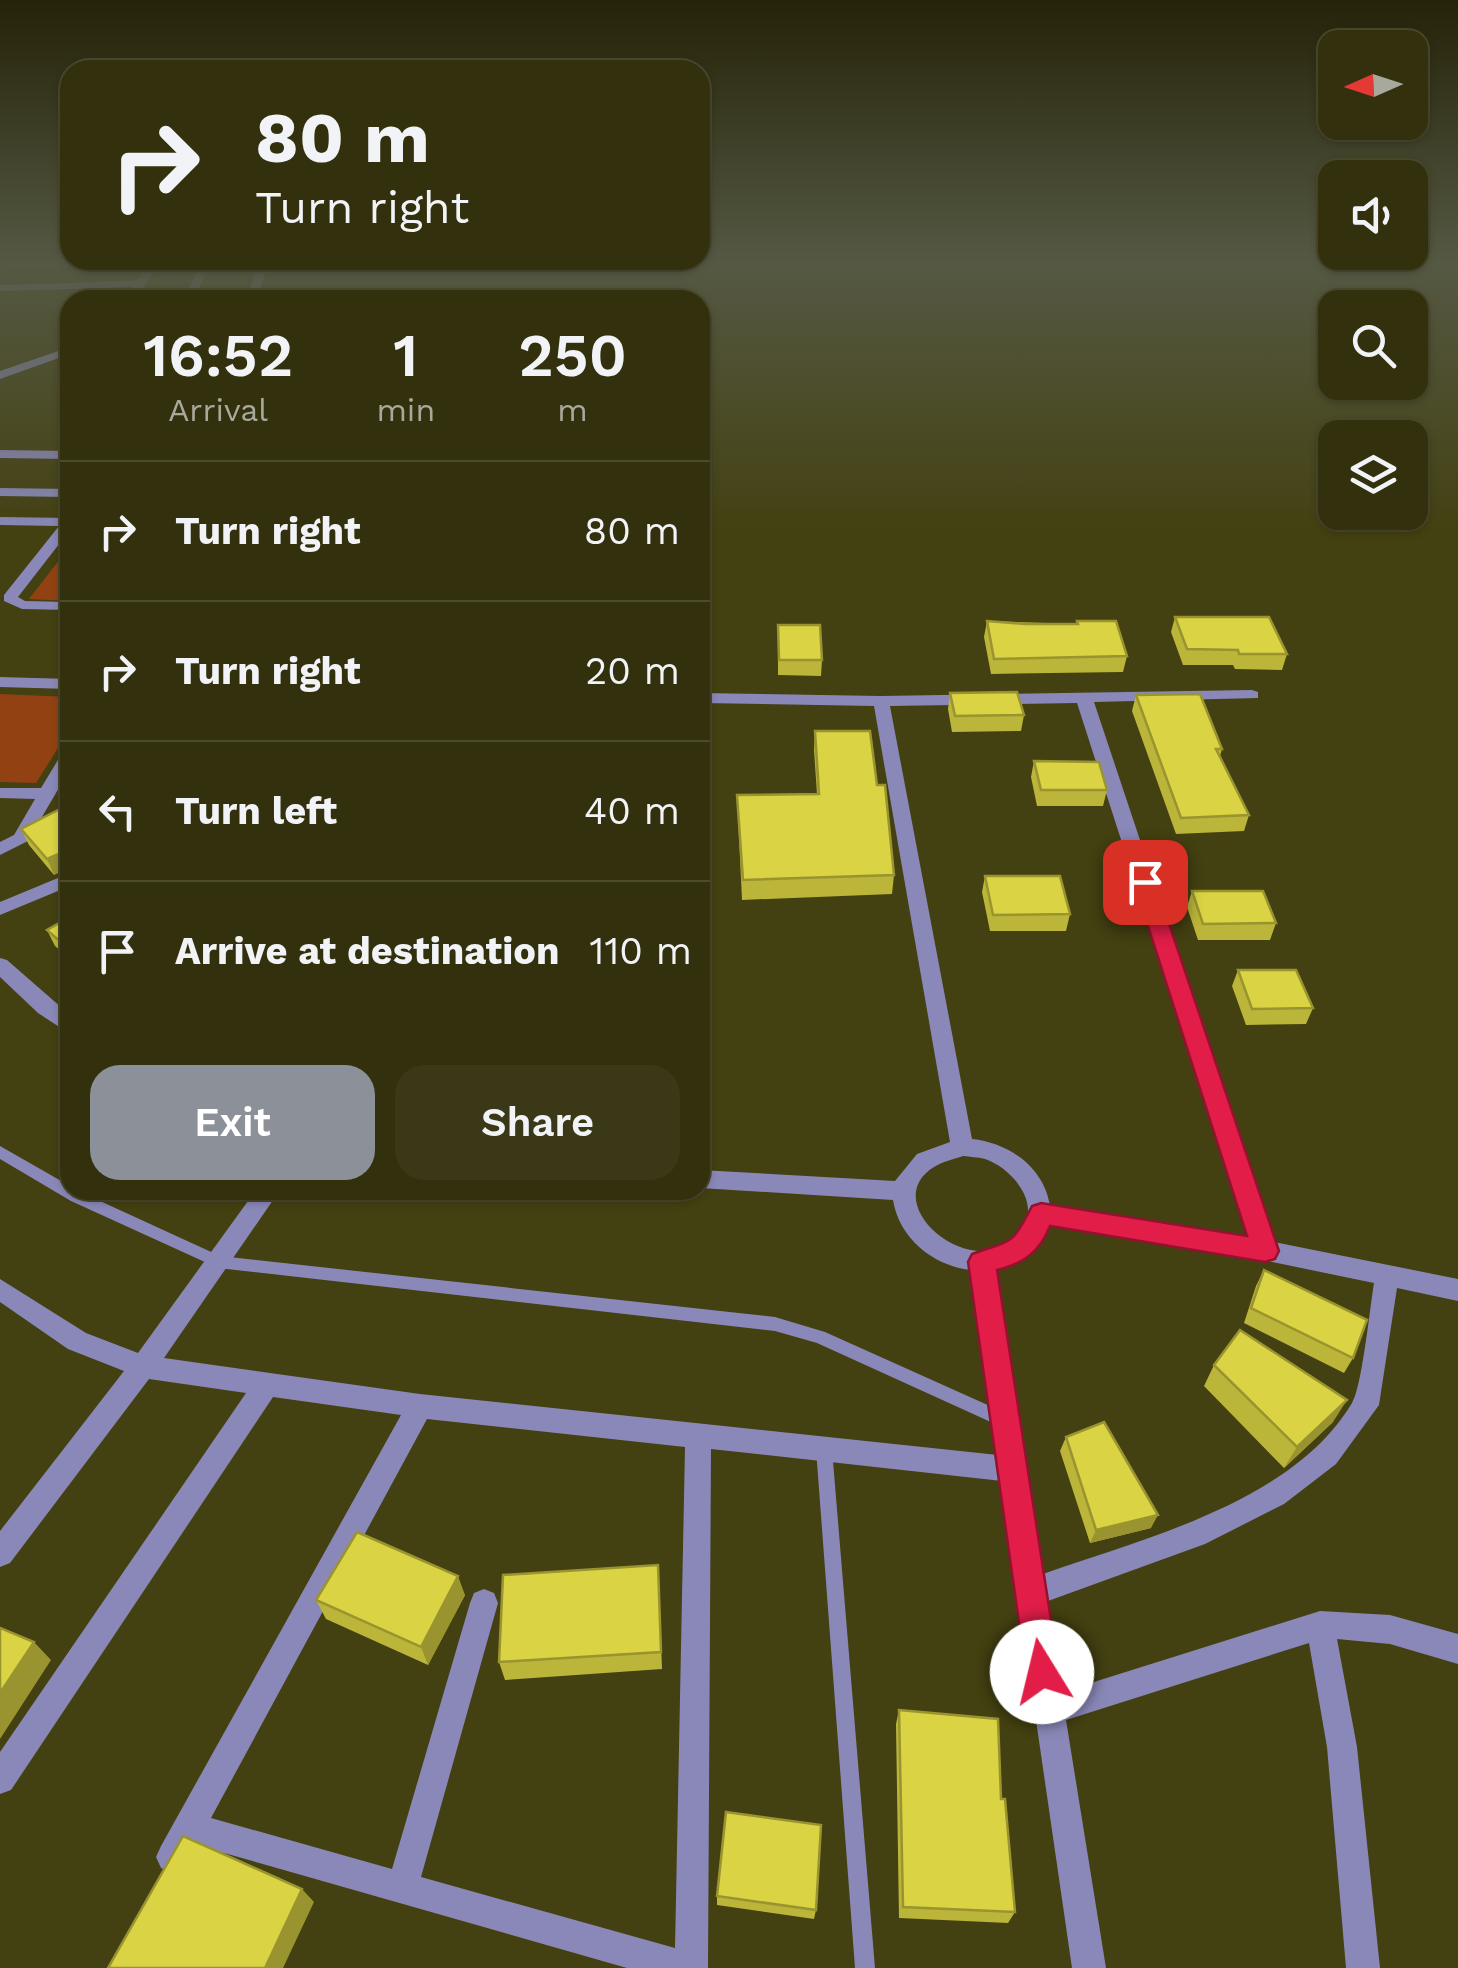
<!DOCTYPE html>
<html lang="en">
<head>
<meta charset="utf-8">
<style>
	:root { --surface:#32300d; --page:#3a3816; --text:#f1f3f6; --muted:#a8a99d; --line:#4d4b2e; --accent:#8c9099 }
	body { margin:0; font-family:"Work Sans",sans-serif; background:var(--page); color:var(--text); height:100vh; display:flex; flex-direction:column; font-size:38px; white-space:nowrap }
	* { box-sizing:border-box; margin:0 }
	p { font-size:32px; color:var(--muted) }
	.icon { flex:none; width:55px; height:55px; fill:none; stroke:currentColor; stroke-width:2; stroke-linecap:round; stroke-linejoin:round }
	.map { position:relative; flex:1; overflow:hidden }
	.details { position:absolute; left:60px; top:290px; width:650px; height:910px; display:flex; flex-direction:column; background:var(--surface); border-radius:30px; box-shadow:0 2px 8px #0004,0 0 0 2px var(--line) }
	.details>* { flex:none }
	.guide { position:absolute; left:60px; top:60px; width:650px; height:210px; border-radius:30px; box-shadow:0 2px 8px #0004,0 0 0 2px var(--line); background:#32300d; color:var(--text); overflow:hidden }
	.needle { width:65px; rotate:267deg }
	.buttons { position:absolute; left:1318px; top:30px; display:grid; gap:20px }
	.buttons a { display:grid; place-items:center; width:110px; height:110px; border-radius:20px; background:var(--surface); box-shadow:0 2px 8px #0004,0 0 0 2px var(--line); font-size:50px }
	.pin { position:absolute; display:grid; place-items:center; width:85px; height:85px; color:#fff; margin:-42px; border-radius:20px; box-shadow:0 5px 15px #0006 }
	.me { position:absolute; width:110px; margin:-55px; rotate:351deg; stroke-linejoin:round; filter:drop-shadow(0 0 8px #0008) }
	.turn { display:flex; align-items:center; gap:35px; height:210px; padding:0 30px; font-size:45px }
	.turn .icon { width:130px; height:130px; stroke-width:2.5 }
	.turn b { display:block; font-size:70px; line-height:85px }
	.eta { display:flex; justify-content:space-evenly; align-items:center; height:170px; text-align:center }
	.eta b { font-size:60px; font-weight:600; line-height:70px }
	.button { display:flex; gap:20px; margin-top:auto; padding:20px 30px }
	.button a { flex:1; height:115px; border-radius:30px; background:var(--accent); color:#fff; font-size:40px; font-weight:600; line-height:115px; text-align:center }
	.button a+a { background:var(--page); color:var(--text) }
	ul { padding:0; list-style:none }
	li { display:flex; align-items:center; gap:30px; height:140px; padding:0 30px; border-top:2px solid var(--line) }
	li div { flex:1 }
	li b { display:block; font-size:38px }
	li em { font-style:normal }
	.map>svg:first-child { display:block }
	.green { fill:#924212 }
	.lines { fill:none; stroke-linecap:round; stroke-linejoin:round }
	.service { fill:#8a88b8; fill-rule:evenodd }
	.minor { fill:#8a88b8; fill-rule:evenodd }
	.wall { fill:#bbb53a }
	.shaded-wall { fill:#99942f }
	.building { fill:#dad343; stroke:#99942f; stroke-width:2.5 }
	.route { fill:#e11d48; stroke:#92132f; stroke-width:2.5 }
</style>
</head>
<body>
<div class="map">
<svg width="1458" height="1968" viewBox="0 0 1458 1968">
	<rect width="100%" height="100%" fill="#434011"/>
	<!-- green -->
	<path class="green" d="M70,546V601L29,599Z
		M0,694L70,697V729L36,783L0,782Z"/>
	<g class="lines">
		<!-- service -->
		<path class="service" d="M0,1146L70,1186V1190H76L220,1256L775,1317L825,1332L1010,1415L1012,1420L1010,1425L1004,1428L817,1343L775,1331L218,1268L71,1201L0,1159Z
			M824,1441L830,1443L832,1449L875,1968H855L816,1449L818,1443Z"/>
		<!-- minor -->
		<path class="minor" d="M45,262H136L131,265L9,269L4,266L9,263Z
			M149,262H159L136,300H126L133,287L0,291V285L137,281Z
			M202,262H212L193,300H183Z
			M259,262H269L256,300H246Z
			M70,347V354L0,379V371Z
			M0,450L70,451V459L0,458Z
			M0,488L70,489V497L0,496Z
			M0,517L70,518V530L18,597L25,601L70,602V610L22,609L4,601V595L59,526L0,525Z
			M0,677L70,679V689L0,687Z
			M1252,690L1258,692V698L1094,702L1274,1242L1458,1279V1301L1397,1288L1379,1405L1336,1464L1284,1504L1205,1544L1048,1601L1062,1692L1320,1611L1390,1615L1458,1634V1664L1390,1644L1337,1639L1357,1747L1380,1968H1346L1327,1747L1309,1643L1066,1720L1106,1968H1072L1019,1603L1015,1593L1017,1587L1002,1481L711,1449L708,1968H627L196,1845L183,1868L172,1873L161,1868L156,1857L161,1846L401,1415L273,1397L11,1790L0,1794V1752L246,1393L149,1379L10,1563L0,1567V1531L124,1371L68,1349L0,1302V1279L86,1333L138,1353L256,1190H280L164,1358L420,1394L998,1455L971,1270C933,1266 899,1238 893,1200L700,1188V1170L895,1181L917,1154L950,1142L874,706L700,703V693L881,696ZM1077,703L1249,1237L1050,1206C1044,1167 1009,1143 972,1139L890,706ZM963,1156C970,1157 978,1157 985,1159C1012,1168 1042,1204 1021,1231C977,1290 874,1204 934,1167C942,1162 954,1159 963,1156ZM1048,1225L1214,1250L1374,1283C1370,1307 1362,1387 1352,1403C1293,1502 1145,1538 1043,1574L995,1269C1022,1260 1037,1252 1048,1225ZM427,1419L685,1447L675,1948L421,1877L498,1603L494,1593L484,1589L474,1593L470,1603L392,1869L211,1818Z
			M70,749V769L39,822L70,807V820L0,855V842L14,835L35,799L0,798V788H41L64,750Z
			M70,873V886L0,915V902Z
			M0,958L7,960L70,1015V1034L38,1013L0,977Z"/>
	</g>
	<!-- wall -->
	<path class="wall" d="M1175,617L1287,654L1282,670L1235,669L1233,665H1183L1171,632Z
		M987,621L1076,624L1077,621L1127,656L1123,672L991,674L984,637Z
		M778,625L822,660L821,676L778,675Z
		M950,693L1024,715L1021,731L952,732L948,709Z
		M1136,695L1222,749L1220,756L1249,815L1244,831L1176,834L1132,711Z
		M815,731L877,785L894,875L892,894L742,900L737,795L817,794L814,750Z
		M1034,761L1107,790L1103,806H1037L1031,777Z
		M70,804L54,875L29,845L21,829Z
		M985,876L1070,914L1066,931H990L982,892Z
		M1192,891L1276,923L1270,940H1198L1187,907Z
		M70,917V959L55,946L47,930Z
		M1238,970L1313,1008L1306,1024L1246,1025L1232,986Z
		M1264,1270L1353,1358L1344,1373L1244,1323L1256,1286Z
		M1214,1365L1333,1422L1284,1468L1204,1386Z
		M1066,1437L1151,1528L1090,1543L1060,1451Z
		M659,1584L662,1669L505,1680L499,1662Z
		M465,1595L428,1665L326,1619L316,1600Z
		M899,1710L1001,1799L1015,1912L1008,1923L899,1918L896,1724Z
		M717,1896L816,1910L814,1919L717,1905Z"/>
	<!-- shaded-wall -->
	<path class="shaded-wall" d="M70,849V868L54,875L47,859Z
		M1347,1400L1333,1422L1284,1468L1297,1447Z
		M1158,1515L1151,1528L1090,1543L1096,1530Z
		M458,1576L465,1595L428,1665L421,1647Z
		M34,1642L51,1660L0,1739V1693Z
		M302,1889L314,1902L283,1968H265Z"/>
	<!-- building -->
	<path class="building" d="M1175,617H1269L1287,654H1239L1238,650L1187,649Z
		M987,621L1025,624H1078L1077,621H1116L1127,656L994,659Z
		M778,625H820L822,660H779Z
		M1017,692L1024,715L955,716L950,693Z
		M1200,694L1222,749H1216L1249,815L1181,818L1136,695Z
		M815,731H870L877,785H885L894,875L743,880L737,795L819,794Z
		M1034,761L1099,762L1107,790H1041Z
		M70,804V849L47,859L21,829Z
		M985,876H1060L1070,914L993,915Z
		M1192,891H1263L1276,923L1203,924Z
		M70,917V950L47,930Z
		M1238,970H1296L1313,1008L1252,1009Z
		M1264,1270L1367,1320L1353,1358L1251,1308Z
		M1240,1330L1347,1400L1297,1447L1214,1365Z
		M1104,1422L1158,1515L1096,1530L1066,1437Z
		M357,1532L458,1576L421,1647L316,1600Z
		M658,1565L661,1652L499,1662L503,1575Z
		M0,1628L34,1642L0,1693Z
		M899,1710L998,1719L1001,1799H1005L1015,1912L903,1907Z
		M726,1812L821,1825L816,1910L717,1896Z
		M183,1836L302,1889L265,1968H108Z"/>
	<!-- sky -->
	<linearGradient id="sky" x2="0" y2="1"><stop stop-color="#252309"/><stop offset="0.49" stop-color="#555943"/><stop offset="1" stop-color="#555943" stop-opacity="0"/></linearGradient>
	<rect width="1458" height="537" fill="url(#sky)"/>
	<!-- route -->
	<path class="route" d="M1145,875L1155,882L1279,1251L1275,1259L1265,1262L1050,1226C1040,1252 1023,1264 997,1270L1059,1672L1054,1683L1042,1688L1030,1683L1026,1672L968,1262L972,1254C1013,1239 1012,1246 1032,1206L1041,1203L1247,1236L1134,882Z"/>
</svg>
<div class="buttons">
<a><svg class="needle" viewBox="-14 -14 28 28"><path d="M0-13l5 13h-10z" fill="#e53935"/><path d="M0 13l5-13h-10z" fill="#a8a99d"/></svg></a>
<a><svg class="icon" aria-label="sound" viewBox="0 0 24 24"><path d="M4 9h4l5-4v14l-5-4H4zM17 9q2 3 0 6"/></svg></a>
<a><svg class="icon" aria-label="search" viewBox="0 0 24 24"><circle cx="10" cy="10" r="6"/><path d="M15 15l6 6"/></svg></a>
<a><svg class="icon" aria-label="layers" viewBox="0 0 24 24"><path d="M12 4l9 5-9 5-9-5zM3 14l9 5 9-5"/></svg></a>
</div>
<div class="pin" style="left:1145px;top:882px;background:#d93025"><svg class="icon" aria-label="arrive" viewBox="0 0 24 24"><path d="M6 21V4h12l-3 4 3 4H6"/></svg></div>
<svg class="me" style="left:1042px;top:1672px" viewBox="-20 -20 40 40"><circle r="19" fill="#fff"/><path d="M0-13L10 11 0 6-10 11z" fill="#e11d48"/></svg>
<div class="guide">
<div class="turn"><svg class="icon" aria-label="right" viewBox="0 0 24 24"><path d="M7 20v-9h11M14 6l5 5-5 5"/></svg><div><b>80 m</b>Turn right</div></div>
</div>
<section class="details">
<div class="eta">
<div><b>16:52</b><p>Arrival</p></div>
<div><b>1</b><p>min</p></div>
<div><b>250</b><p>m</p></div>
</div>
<ul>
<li><svg class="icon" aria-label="right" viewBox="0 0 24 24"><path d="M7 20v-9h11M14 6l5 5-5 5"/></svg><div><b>Turn right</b></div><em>80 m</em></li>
<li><svg class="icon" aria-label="right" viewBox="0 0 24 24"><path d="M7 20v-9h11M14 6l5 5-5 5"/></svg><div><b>Turn right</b></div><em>20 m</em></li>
<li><svg class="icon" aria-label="left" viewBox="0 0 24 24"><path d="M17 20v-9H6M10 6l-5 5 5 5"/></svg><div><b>Turn left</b></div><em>40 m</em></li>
<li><svg class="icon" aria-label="arrive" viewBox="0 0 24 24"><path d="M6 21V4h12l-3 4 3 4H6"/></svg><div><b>Arrive at destination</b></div><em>110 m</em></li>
</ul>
<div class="button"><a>Exit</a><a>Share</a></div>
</section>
</div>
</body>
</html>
